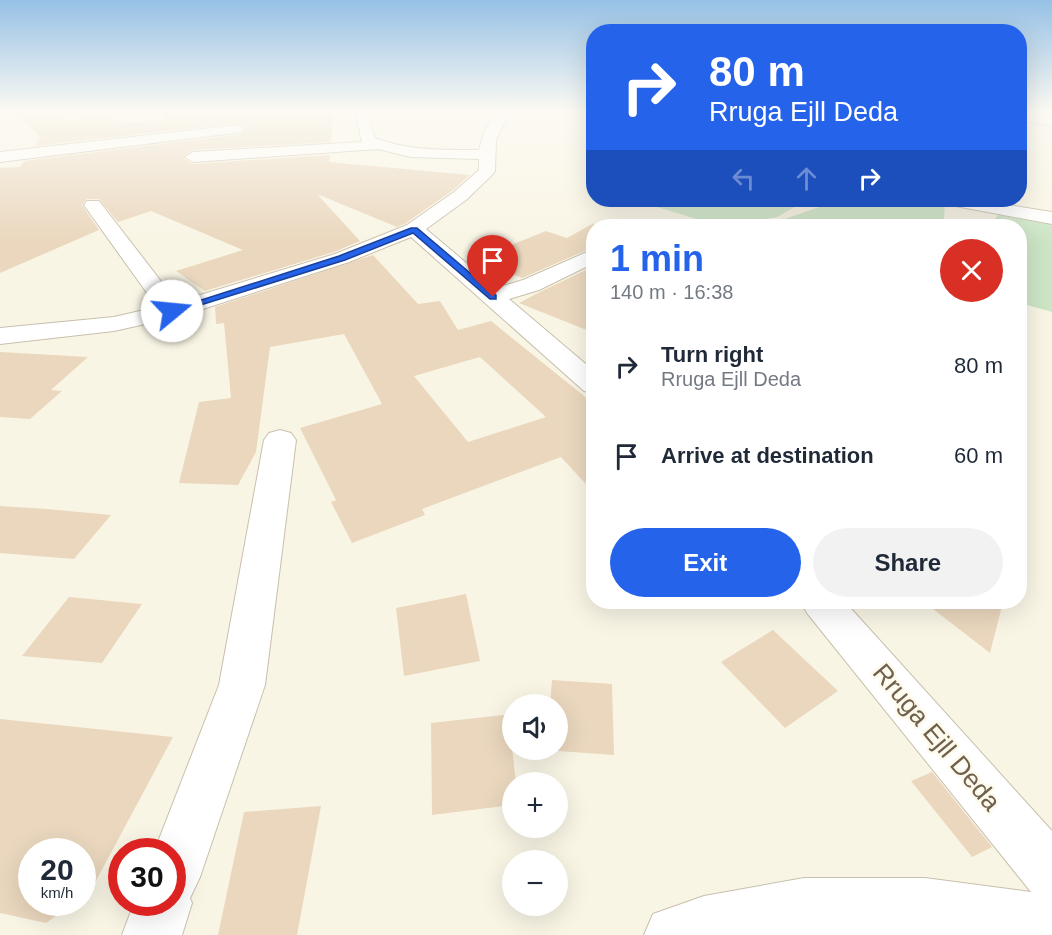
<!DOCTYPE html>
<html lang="en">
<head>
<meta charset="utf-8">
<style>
	:root { --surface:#fff; --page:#f2f2f3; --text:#1f2937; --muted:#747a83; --accent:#2563eb }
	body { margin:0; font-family:Helvetica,sans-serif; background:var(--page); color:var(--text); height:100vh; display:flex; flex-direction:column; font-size:22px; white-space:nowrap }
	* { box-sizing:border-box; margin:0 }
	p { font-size:20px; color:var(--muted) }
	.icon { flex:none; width:33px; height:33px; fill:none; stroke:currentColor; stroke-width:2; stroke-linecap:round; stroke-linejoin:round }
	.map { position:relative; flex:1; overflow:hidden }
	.sheet { position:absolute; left:586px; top:219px; width:441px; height:390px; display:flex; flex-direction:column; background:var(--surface); border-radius:24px; box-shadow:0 6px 24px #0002 }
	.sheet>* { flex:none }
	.guide { position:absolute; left:586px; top:24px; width:441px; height:183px; border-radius:24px; box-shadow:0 6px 24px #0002; background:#2563eb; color:#fff; overflow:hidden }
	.controls { position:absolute; left:502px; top:694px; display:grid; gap:12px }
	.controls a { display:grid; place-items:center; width:66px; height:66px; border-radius:50%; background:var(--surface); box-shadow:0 6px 24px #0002; font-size:30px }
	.speed { position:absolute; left:18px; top:838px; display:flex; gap:12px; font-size:30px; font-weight:700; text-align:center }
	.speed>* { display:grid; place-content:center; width:78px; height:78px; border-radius:50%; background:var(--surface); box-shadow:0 6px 24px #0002; line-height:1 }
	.speed small { font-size:15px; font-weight:400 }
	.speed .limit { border:9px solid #d22; background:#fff; color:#111 }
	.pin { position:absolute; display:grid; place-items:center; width:51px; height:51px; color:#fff; margin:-62px -26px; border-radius:50% 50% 50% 0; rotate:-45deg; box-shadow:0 0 6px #0007 }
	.pin .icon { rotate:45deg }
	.me { position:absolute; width:66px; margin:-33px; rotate:73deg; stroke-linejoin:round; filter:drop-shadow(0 0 4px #0008) }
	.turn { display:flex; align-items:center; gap:21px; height:126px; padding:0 24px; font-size:27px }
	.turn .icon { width:78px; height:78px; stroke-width:2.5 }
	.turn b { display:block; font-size:42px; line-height:51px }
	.lanes { display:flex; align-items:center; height:57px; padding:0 24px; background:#0003; justify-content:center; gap:30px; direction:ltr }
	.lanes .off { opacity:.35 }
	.round { display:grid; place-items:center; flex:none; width:63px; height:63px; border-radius:32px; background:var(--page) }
	.overview { display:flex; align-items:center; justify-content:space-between; height:102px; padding:0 24px }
	h1 { font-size:36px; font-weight:700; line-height:45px; color:var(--accent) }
	.button { display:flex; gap:12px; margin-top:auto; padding:12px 24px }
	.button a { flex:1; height:69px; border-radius:36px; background:var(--accent); color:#fff; font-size:24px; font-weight:700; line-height:69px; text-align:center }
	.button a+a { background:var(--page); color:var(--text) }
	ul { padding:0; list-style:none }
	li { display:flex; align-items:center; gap:18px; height:90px; padding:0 24px }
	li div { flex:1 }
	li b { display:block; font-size:22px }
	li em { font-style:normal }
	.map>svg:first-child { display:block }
	.green { fill:#cce5c5 }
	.building { fill:#ead7be; fill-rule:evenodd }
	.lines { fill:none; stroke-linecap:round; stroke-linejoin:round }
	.minor-casing { stroke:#c9bfad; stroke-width:2 }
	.minor { fill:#fff; fill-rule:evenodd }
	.route { fill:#2563eb; stroke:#184099; stroke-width:1.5 }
	.labels { text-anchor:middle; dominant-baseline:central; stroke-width:5; stroke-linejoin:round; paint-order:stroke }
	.near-street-label { font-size:26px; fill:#6f604d; stroke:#fdf9eb }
</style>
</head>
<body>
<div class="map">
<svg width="1052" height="935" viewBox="0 0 1052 935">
	<rect width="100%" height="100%" fill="#f9f5e5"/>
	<!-- green -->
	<path class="green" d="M670,200H807L777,217L735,225L713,224L657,207Z
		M840,200H921L945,204L944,219L984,226H764Z
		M999,214L1052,223V312L1020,303V226H988Z"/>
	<!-- building -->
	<path class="building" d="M14,111H48L65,121L107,114L121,123L164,120L162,111H220L225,116L262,112L265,116L333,113L331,142L193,150L183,158L193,164L330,155L329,162L470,175L453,190L406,223L397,227L317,194L360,241L334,252L205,291L176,271L243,250L151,211L118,222L99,199H87L82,205L99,230L0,273V168L20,167L24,161L242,134L246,128L237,123L35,146L40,137Z
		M594,223V247L522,278L476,259L546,231L567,238Z
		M373,255L418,304L440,301L458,330L491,321L594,404V493L561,457L422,509L425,515L352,543L331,502L336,500L300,428L382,404L344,334L270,347L256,452L238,485L179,483L199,402L231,398L224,323L216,324L215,307ZM480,357L546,417L468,442L414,376Z
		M594,266V333L519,303L538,293Z
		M0,352L88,357L51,390L62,391L30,419L0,417Z
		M0,506L47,509L111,515L74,559L0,553Z
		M466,594L480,661L404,676L396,608Z
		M69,597L142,604L102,663L22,656Z
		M924,602H1003L990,653Z
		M773,630L838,691L785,728L721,662Z
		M552,680L612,684L614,755L544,750H558V705H550Z
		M513,714L512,748L516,783H513V805L432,815L431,723Z
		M0,719L173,737L90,892L82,897V852H32V903H74L46,923L0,913Z
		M932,772L992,847L972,857L911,781Z
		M321,806L297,935H218L244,812Z"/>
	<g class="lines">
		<!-- minor casing -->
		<g class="minor-casing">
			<path id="minor" d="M355,111H367L375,138C409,151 444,150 479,150L484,132L497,111H510L496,140L495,171L493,174L466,200L426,229L496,288L523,280L594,249V263L539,290L509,299L594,371V393L584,391L411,237L349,262L181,316L114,331L0,344V328L114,317L157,307L84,205L87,201H99L177,302L335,254L407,225L454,192L479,170V159L411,157L378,149L193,162L185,157L193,152L362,142Z
				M1020,112L1052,118V126L1020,120Z
				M237,125L244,129L242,132L0,162V152Z
				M941,200H978L1052,212V224L950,205L944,204Z
				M280,430L291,433L296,440L265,685L200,877L190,898L192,903L182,935H122L134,903H172V852H154L219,685L264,440L269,433Z
				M801,602H845L1052,831V935H644L653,914L704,896L804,878H925L1031,892L807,613Z"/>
		</g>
		<!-- minor -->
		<use href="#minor" class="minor"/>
	</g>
	<!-- sky -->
	<linearGradient id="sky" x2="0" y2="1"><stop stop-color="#96c1e5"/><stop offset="0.46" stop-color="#fcfaf3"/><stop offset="1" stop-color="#fcfaf3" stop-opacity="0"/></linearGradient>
	<rect width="1052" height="242" fill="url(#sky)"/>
	<!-- route -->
	<path class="route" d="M411,228H417L496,295V299H490L413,233L345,260L175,313L167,311L339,256Z"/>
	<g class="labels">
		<!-- near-street labels -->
		<g class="near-street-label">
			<text transform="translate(937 737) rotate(50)">Rruga Ejll Deda</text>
		</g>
	</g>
</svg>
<div class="controls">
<a><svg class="icon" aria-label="sound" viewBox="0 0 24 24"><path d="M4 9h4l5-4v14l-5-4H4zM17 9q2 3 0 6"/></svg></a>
<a>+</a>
<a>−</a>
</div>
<div class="speed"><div>20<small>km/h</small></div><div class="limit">30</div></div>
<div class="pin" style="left:493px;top:297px;background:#d93025"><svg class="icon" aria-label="arrive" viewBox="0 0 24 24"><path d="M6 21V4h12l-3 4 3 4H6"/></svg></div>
<svg class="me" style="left:172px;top:311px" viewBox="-20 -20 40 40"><circle r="19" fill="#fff"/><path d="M0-13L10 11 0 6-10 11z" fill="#2563eb"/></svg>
<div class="guide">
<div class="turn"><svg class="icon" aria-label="right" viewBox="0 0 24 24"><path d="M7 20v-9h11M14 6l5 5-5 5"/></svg><div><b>80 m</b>Rruga Ejll Deda</div></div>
<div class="lanes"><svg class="icon off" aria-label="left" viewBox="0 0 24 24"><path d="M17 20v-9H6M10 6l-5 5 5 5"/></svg><svg class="icon off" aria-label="ahead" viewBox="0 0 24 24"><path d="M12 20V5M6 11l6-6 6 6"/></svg><svg class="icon" aria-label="right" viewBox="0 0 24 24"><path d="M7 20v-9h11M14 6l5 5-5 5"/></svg></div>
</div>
<section class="sheet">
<div class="overview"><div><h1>1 min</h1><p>140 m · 16:38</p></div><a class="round" style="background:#d93025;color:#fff"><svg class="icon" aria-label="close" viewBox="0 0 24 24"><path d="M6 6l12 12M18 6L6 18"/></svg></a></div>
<ul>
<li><svg class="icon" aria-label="right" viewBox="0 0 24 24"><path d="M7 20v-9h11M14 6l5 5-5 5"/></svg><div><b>Turn right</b><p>Rruga Ejll Deda</p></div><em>80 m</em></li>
<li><svg class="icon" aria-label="arrive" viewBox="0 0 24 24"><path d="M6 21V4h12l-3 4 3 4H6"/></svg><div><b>Arrive at destination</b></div><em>60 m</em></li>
</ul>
<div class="button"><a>Exit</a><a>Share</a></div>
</section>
</div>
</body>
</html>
